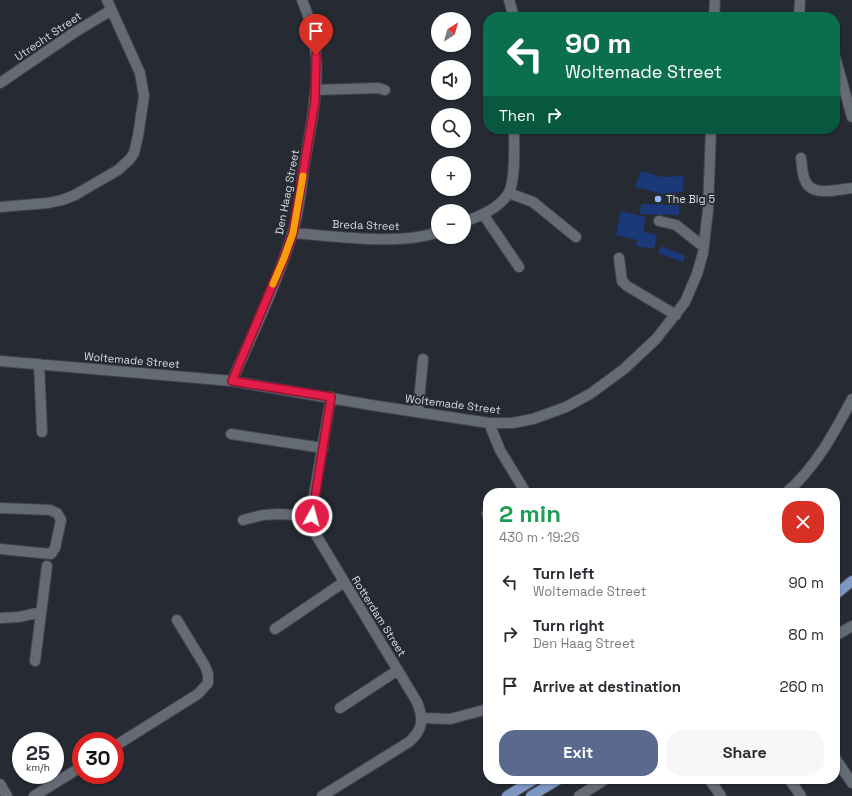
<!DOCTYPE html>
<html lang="en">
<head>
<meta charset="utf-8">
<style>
	:root { --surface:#fff; --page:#f7f7f7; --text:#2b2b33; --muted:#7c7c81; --accent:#5a6a8e }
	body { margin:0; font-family:"Space Grotesk",sans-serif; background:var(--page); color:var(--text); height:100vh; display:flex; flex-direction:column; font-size:15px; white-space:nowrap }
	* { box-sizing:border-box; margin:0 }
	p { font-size:13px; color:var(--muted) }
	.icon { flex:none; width:22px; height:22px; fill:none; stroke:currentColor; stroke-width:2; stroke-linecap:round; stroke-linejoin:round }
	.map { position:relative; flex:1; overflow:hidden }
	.sheet { position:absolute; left:483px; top:488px; width:357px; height:296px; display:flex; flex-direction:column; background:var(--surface); border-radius:16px; box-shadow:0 1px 3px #0004 }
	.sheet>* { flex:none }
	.banner { position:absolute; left:483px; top:12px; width:357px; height:122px; border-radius:16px; box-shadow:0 1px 3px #0004; background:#0b6e4f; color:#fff; overflow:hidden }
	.needle { width:26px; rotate:37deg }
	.fabs { position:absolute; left:431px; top:12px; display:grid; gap:8px }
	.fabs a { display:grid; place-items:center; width:40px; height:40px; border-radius:50%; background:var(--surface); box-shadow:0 1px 3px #0004; font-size:20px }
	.speed { position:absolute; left:12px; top:732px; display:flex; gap:8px; font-size:20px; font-weight:700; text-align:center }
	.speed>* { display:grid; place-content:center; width:52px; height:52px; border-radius:50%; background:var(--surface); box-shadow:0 1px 3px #0004; line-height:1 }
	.speed small { font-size:10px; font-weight:400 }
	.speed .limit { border:6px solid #d22; background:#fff; color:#111 }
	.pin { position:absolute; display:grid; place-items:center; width:34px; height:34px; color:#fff; margin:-41px -17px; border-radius:50% 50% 50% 0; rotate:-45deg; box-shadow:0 0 4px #0007 }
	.pin .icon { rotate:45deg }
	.me { position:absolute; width:44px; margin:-22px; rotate:7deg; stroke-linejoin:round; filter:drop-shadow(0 0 3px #0008) }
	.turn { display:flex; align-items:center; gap:14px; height:84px; padding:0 16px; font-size:18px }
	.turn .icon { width:52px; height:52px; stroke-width:2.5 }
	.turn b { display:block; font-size:28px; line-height:34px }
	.then { display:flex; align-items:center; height:38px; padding:0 16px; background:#0003; gap:8px; font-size:15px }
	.round { display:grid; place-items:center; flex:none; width:42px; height:42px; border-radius:16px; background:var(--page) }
	.head { display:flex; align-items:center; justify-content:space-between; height:68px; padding:0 16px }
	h1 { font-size:24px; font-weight:700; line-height:30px; color:#1e9e55 }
	.action { display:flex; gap:8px; margin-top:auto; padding:8px 16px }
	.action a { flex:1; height:46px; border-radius:16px; background:var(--accent); color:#fff; font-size:16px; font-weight:700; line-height:46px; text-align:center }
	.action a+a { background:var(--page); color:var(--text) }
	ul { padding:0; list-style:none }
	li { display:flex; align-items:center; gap:12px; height:52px; padding:0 16px }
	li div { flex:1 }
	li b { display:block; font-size:15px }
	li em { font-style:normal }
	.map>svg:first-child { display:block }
	.building { fill:#1b3878 }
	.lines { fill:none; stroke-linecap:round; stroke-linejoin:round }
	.minor-casing { stroke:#42464e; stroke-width:12 }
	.major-casing { stroke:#42464e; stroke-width:12 }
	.minor { stroke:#656b75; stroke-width:10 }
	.major { stroke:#7e96c2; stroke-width:10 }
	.route-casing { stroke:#92132f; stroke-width:10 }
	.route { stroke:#e11d48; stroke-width:7 }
	.slow { stroke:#f59e0b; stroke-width:7 }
	.poi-dot { fill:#94b7fd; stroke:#252a33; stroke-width:1.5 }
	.labels { text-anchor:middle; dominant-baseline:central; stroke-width:4; stroke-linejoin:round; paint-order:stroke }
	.street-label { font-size:11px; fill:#d7dae0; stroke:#252a33 }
	.poi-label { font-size:11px; fill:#d7dae0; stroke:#252a33; text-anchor:start }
</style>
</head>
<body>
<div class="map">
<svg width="852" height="796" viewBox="0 0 852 796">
	<rect width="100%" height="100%" fill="#252a33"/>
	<!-- building -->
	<path class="building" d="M641,171L663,177L683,176V191L666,195L635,187Z
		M641,204L679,205V215L640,214Z
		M621,211L646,217L643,232L657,235L654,249L636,246L637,240L616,235Z
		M661,246L685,256L683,262L658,253Z"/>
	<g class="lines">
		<!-- minor casing -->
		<g class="minor-casing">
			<path id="minor" d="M509,0L514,17
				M714,17L715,0
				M799,17L800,0
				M835,57L852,117
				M0,83L75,32L110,11
				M316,90L378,88L385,90
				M801,158C802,165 802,174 805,180C811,198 839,189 852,188
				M509,193L533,202L576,237
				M0,207L48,203L62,200L75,195L118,170L130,159L134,153L138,136L144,96L140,73L107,0
				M483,214L519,267
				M659,221L676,225L704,247
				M464,222C480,216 498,209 508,194C516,182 514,145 514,129
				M293,233C333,236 400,246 438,232
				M619,258L622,281L627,286L676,315
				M0,361L232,381L371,405L489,423H512L533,419L566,407L590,394L624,369L656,339L685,302L697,274L703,253L708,210L711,129
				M39,364L42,432
				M232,381C253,333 276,285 292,235C299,213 301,189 304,167C314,107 327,58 302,0
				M418,412L423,359
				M489,423L500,450L526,493
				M231,434L323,448
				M786,493C816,467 834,433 852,399
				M0,508L50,510L57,513L61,520L55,548L51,554L0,549
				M487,514L488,513
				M243,520L263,515L278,514L312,516
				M0,618L19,617L41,612
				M275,629L344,582
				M835,636L852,626
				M35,661L47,566
				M340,708L398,670
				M422,718L450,719L488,709
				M115,746L198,694L208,683V674L205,666L177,620
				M835,758L852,783
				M709,779L721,796
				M789,779L801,796
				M0,784L7,796
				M34,796L81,767
				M322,796L409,742C423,730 424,719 417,702L316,535L312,516V507L331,397
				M579,796L606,779"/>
		</g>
		<!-- major casing -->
		<g class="major-casing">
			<path id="major" d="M835,595L852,581
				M507,796L535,779
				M531,796L559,779"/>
		</g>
		<!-- minor -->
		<use href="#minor" class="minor"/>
		<!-- major -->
		<use href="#major" class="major"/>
	</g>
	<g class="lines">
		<!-- route casing -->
		<g class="route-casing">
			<path id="route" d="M312,516L331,397L232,381L284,258L293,233L315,101L316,55"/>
		</g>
		<!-- route -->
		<use href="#route" class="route"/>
		<!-- slow -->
		<path class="slow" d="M273,284L284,258L293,233L303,176"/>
	</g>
	<!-- markers -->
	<circle class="poi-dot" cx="658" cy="199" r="4"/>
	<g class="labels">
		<!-- street labels -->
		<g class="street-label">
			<text transform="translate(48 36) rotate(-34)">Utrecht Street</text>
			<text transform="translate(287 192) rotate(-79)">Den Haag Street</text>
			<text transform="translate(366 225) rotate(2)">Breda Street</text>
			<text transform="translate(132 360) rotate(5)">Woltemade Street</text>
			<text transform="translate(453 404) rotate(7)">Woltemade Street</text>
			<text transform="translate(379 616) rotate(58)">Rotterdam Street</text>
		</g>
		<!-- poi labels -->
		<g class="poi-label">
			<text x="666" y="199">The Big 5</text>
		</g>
	</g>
</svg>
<div class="fabs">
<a><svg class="needle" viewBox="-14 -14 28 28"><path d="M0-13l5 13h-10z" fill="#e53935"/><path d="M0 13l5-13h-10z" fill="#7c7c81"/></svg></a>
<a><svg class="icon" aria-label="sound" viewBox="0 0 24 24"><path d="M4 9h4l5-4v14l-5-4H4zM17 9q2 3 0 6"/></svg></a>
<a><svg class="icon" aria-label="search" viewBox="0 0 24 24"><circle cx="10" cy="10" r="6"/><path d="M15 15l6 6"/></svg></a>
<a>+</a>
<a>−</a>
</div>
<div class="speed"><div>25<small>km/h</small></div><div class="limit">30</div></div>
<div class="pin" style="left:316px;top:55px;background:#d93025"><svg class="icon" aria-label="arrive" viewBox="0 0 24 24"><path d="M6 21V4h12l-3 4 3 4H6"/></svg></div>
<svg class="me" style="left:312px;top:516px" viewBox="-20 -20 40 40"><circle r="17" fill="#e11d48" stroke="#fff" stroke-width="3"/><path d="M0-11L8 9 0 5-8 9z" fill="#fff"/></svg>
<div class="banner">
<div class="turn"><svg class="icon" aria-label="left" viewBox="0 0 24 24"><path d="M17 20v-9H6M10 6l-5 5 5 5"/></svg><div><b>90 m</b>Woltemade Street</div></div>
<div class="then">Then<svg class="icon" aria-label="right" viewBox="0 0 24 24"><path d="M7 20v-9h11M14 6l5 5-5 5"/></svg></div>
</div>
<section class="sheet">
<div class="head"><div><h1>2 min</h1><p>430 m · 19:26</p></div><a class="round" style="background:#d93025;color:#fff"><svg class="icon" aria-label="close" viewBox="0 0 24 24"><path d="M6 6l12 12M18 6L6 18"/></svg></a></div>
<ul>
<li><svg class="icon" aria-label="left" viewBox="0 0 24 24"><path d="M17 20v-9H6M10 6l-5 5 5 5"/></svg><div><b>Turn left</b><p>Woltemade Street</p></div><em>90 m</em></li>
<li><svg class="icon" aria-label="right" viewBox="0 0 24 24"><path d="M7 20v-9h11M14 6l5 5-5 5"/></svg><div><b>Turn right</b><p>Den Haag Street</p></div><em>80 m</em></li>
<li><svg class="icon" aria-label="arrive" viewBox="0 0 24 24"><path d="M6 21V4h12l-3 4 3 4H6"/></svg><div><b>Arrive at destination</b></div><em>260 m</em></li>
</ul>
<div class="action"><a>Exit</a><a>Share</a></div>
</section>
</div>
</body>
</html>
